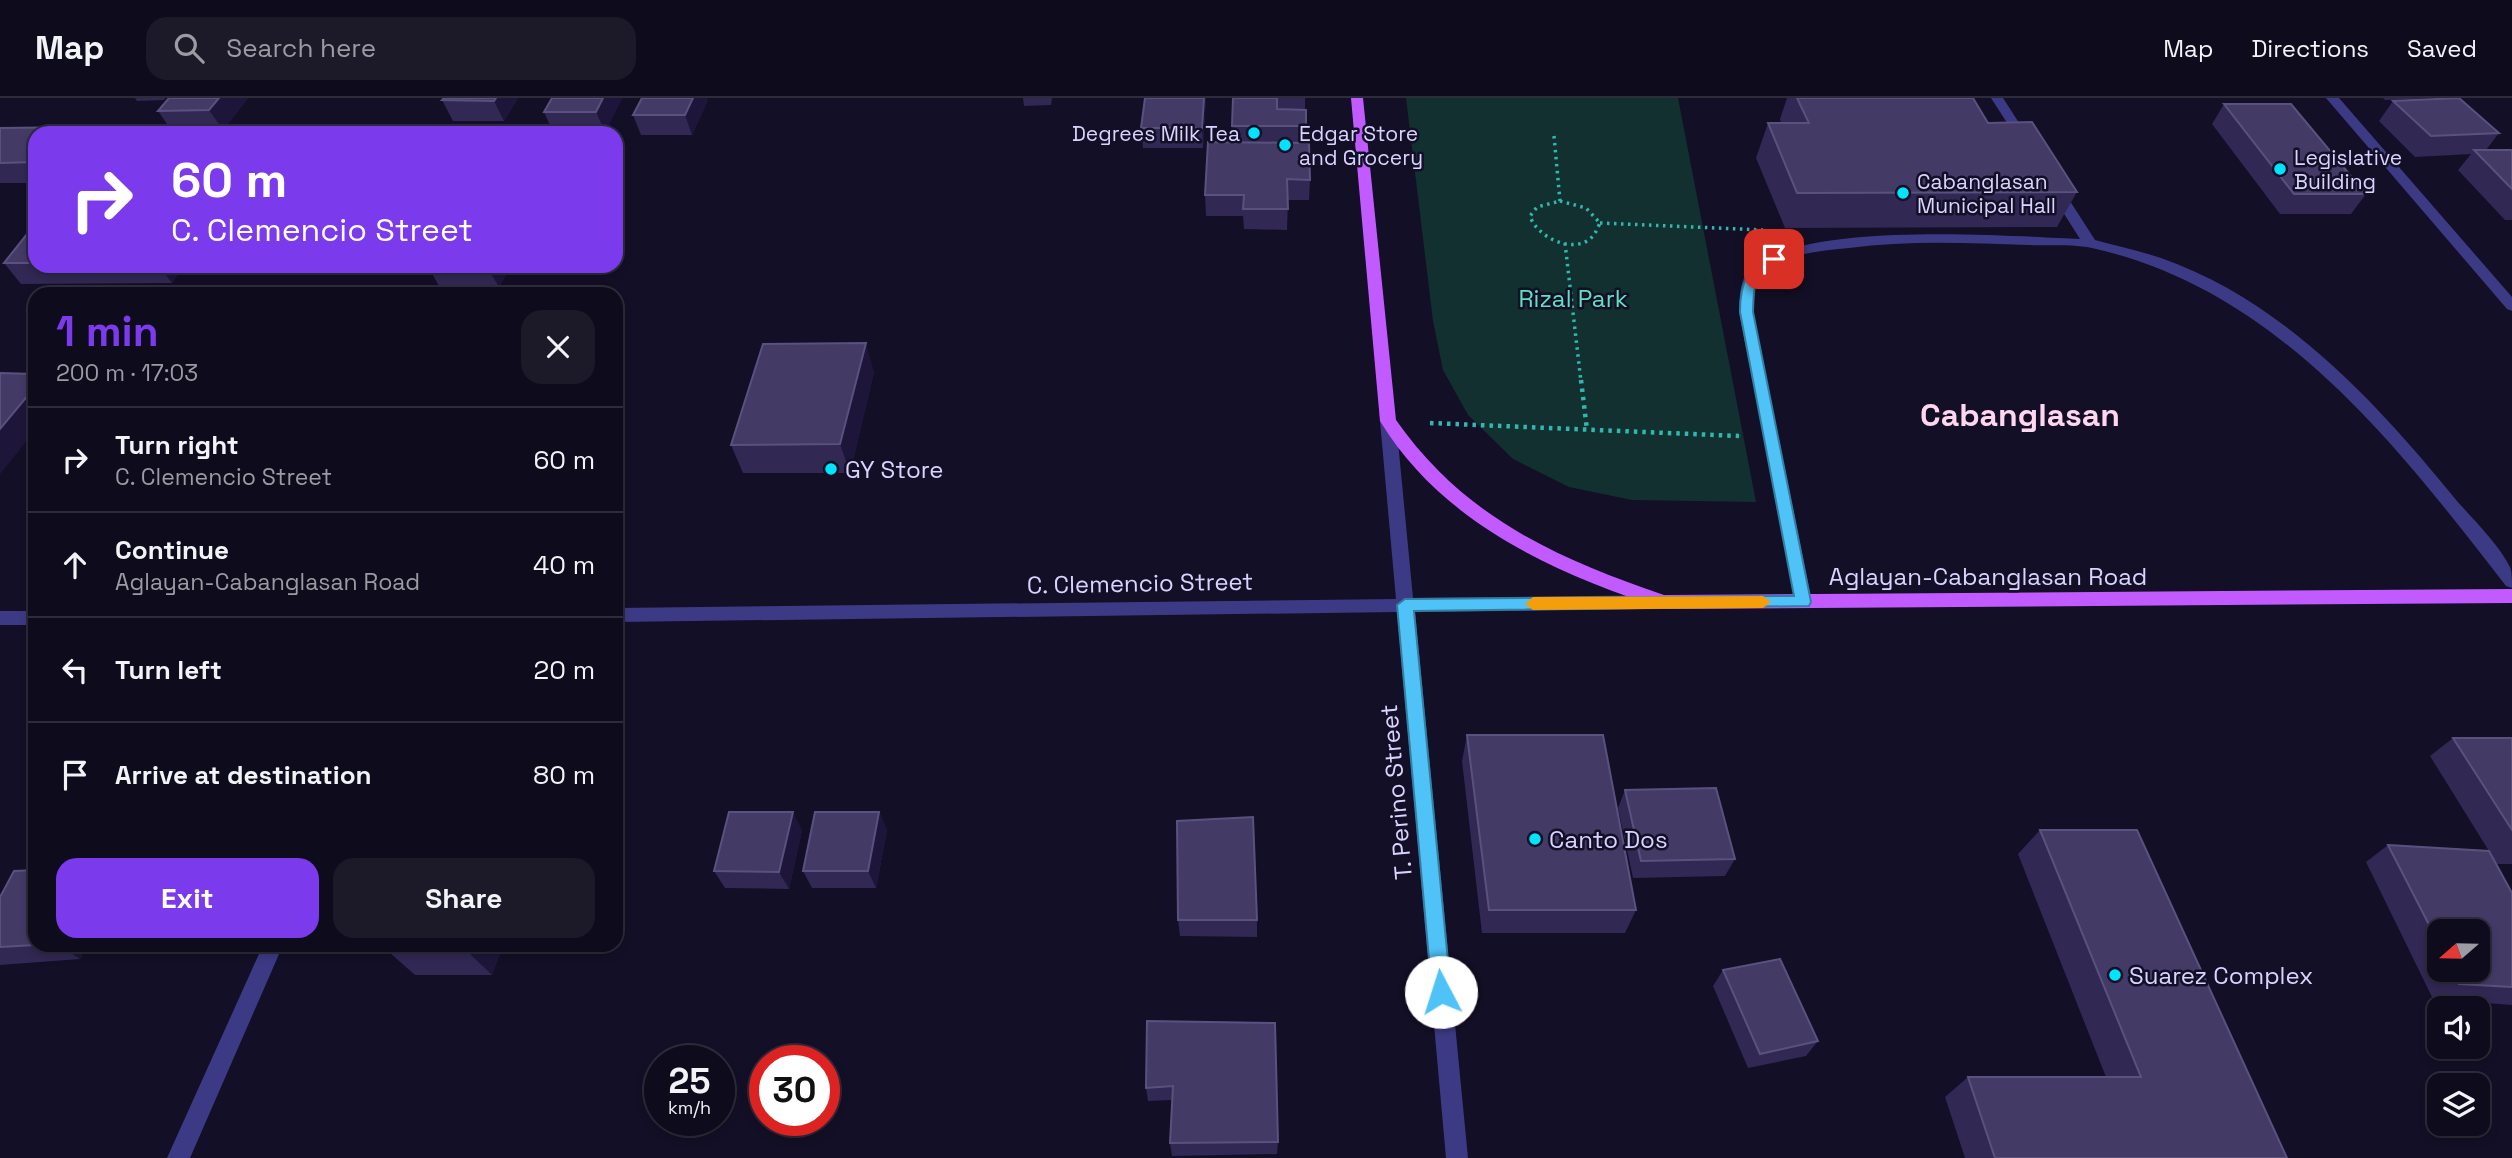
<!DOCTYPE html>
<html lang="en">
<head>
<meta charset="utf-8">
<style>
	:root { --surface:#0e0b1c; --page:#1c1929; --text:#f1f3f6; --muted:#9b9ba3; --line:#2e2b3b; --accent:#7c3aed }
	body { margin:0; font-family:"Space Grotesk",sans-serif; background:var(--page); color:var(--text); height:100vh; display:flex; flex-direction:column; font-size:26px; white-space:nowrap }
	* { box-sizing:border-box; margin:0 }
	p { font-size:23px; color:var(--muted) }
	.icon { flex:none; width:38px; height:38px; fill:none; stroke:currentColor; stroke-width:2; stroke-linecap:round; stroke-linejoin:round }
	.map { position:relative; flex:1; overflow:hidden }
	.panel { position:absolute; left:28px; top:189px; width:595px; height:665px; display:flex; flex-direction:column; background:var(--surface); border-radius:21px; box-shadow:0 4px 10px #0003,0 0 0 2px var(--line) }
	.panel>* { flex:none }
	.guide { position:absolute; left:28px; top:28px; width:595px; height:147px; border-radius:21px; box-shadow:0 4px 10px #0003,0 0 0 2px var(--line); background:#7c3aed; color:#fff; overflow:hidden }
	.needle { width:46px; rotate:250deg }
	.tools { position:absolute; left:2427px; top:821px; display:grid; gap:14px }
	.tools a { display:grid; place-items:center; width:63px; height:63px; border-radius:14px; background:var(--surface); box-shadow:0 4px 10px #0003,0 0 0 2px var(--line); font-size:35px }
	.speed { position:absolute; left:644px; top:947px; display:flex; gap:14px; font-size:35px; font-weight:700; text-align:center }
	.speed>* { display:grid; place-content:center; width:91px; height:91px; border-radius:50%; background:var(--surface); box-shadow:0 4px 10px #0003,0 0 0 2px var(--line); line-height:1 }
	.speed small { font-size:18px; font-weight:400 }
	.speed .limit { border:10px solid #d22; background:#fff; color:#111 }
	.pin { position:absolute; display:grid; place-items:center; width:60px; height:60px; color:#fff; margin:-30px; border-radius:14px; box-shadow:0 4px 10px #0006 }
	.me { position:absolute; width:77px; margin:-38px; rotate:355deg; stroke-linejoin:round; filter:drop-shadow(0 0 5px #0008) }
	.turn { display:flex; align-items:center; gap:24px; height:147px; padding:0 28px; font-size:32px }
	.turn .icon { width:91px; height:91px; stroke-width:2.5 }
	.turn b { display:block; font-size:49px; line-height:60px }
	.round { display:grid; place-items:center; flex:none; width:74px; height:74px; border-radius:21px; background:var(--page) }
	.headline { display:flex; align-items:center; justify-content:space-between; height:119px; padding:0 28px }
	h1 { font-size:42px; font-weight:700; line-height:52px; color:var(--accent) }
	.cta { display:flex; gap:14px; margin-top:auto; padding:14px 28px }
	.cta a { flex:1; height:80px; border-radius:21px; background:var(--accent); color:#fff; font-size:28px; font-weight:700; line-height:80px; text-align:center }
	.cta a+a { background:var(--page); color:var(--text) }
	ul { padding:0; list-style:none }
	li { display:flex; align-items:center; gap:21px; height:105px; padding:0 28px; border-top:2px solid var(--line) }
	li div { flex:1 }
	li b { display:block; font-size:26px }
	li em { font-style:normal }
	header { display:flex; align-items:center; gap:42px; box-sizing:border-box; height:98px; padding:0 35px; background:var(--surface); border-bottom:2px solid var(--line) }
	header strong { font-size:33px }
	nav { display:flex; gap:38px; margin-inline-start:auto; font-size:24px }
	.search { width:490px; height:63px; background:var(--page); display:flex; align-items:center; gap:18px; box-sizing:border-box; padding:0 24px; border-radius:21px; color:var(--muted); font-size:26px }
	.map>svg:first-child { display:block }
	.green { fill:#12302f }
	.lines { fill:none; stroke-linecap:round; stroke-linejoin:round }
	.path-far1 { stroke:#2fb8b0; stroke-width:3.5; stroke-dasharray:2.5 4.5; stroke-linecap:butt }
	.path { stroke:#2fb8b0; stroke-width:4.5; stroke-dasharray:3.5 5; stroke-linecap:butt }
	.minor { fill:#3d3a85; fill-rule:evenodd }
	.major { fill:#c25bff; fill-rule:evenodd }
	.wall { fill:#312854; fill-rule:evenodd }
	.shaded-wall { fill:#1d163a }
	.building { fill:#433a66; stroke:#5a527e; stroke-width:2 }
	.route { fill:#4fc3f7; stroke:#337fa1; stroke-width:2 }
	.slow { fill:#f59e0b }
	.poi-dot { fill:#00e5ff; stroke:#130f26; stroke-width:2.5 }
	.labels { text-anchor:middle; dominant-baseline:central; stroke-width:5; stroke-linejoin:round; paint-order:stroke }
	.far-poi-label { font-size:21px; fill:#d9d4ff; stroke:#130f26; text-anchor:start }
	.park-label { font-size:24px; fill:#5fe0c0; stroke:#130f26 }
	.poi-label { font-size:24px; fill:#d9d4ff; stroke:#130f26; text-anchor:start }
	.street-label { font-size:24px; fill:#d9d4ff; stroke:#130f26 }
	.district-label { font-size:32px; font-weight:bold; fill:#ffd6f0; stroke:#130f26 }
</style>
</head>
<body>
<header>
<strong>Map</strong>
<div class="search"><svg class="icon" aria-label="search" viewBox="0 0 24 24"><circle cx="10" cy="10" r="6"/><path d="M15 15l6 6"/></svg>Search here</div>
<nav><a>Map</a><a>Directions</a><a>Saved</a></nav>
</header>
<div class="map">
<svg width="2512" height="1060" viewBox="0 0 2512 1060">
	<rect width="100%" height="100%" fill="#130f26"/>
	<!-- green -->
	<path class="green" d="M1406,0H1678L1756,404L1632,402L1569,389L1513,361L1468,317L1443,272L1433,223Z"/>
	<g class="lines">
		<!-- path-far1 -->
		<path class="path-far1" d="M1554,38L1560,103
			M1560,103L1586,110L1600,125C1598,129 1595,137 1591,140C1572,157 1536,138 1530,118L1537,109Z
			M1600,125L1763,132
			M1565,145L1581,284"/>
		<!-- path -->
		<path class="path" d="M1581,282L1587,332
			M1430,325L1739,338"/>
		<!-- minor -->
		<path class="minor" d="M1991,0H2003L2032,45L2030,48H2022Z
			M2326,0H2339L2512,199V213L2507,211Z
			M2056,88L2061,89L2095,142C2117,148 2140,153 2161,160C2284,203 2378,306 2457,403C2474,422 2499,447 2510,469C2512,474 2512,483 2512,490L2506,488C2396,346 2277,191 2092,150C2073,146 2049,148 2029,147C1969,145 1908,142 1849,150C1825,152 1768,157 1757,183C1753,192 1754,204 1753,214L1812,504L1809,509H1797L1739,214C1740,199 1739,180 1752,169C1810,123 2005,138 2080,141L2049,92Z
			M1388,318L1396,323L1413,500L1664,497L1670,499L1673,504L1670,509L1664,511L1415,514L1468,1060H1446L1397,514L616,524V510L1396,501L1380,323Z
			M0,513H35V527H0Z
			M263,847H283L190,1060H167Z"/>
		<!-- major -->
		<path class="major" d="M1351,0H1363L1396,322C1464,419 1556,460 1664,497L2512,491V505L1664,511C1554,475 1442,425 1380,323Z"/>
	</g>
	<!-- wall -->
	<path class="wall" d="M135,0H165L164,2L137,3Z
		M169,0H248L223,32L172,33L158,13Z
		M444,0H518L504,23H453L442,2Z
		M622,0L605,34H553L544,14Z
		M1023,0H1052L1051,7L1024,8Z
		M1145,0H1206L1203,50H1143L1141,30Z
		M1233,0H1305V45L1310,82L1309,102H1288L1287,132L1244,131L1243,118H1206L1205,97L1232,44Z
		M1787,0H1973L1988,25L2077,94L2057,129L1785,130L1756,60L1768,25H1781L1780,21Z
		M2383,0H2433L2385,2Z
		M708,2L692,37H641L633,17Z
		M2393,3L2499,35L2486,52H2512V122H2505L2458,72L2471,56L2415,59L2379,23Z
		M2224,6L2366,96L2351,116H2280L2212,26Z
		M82,29L86,35H35V85H0V30Z
		M35,131V168H183L172,185L21,186L4,165Z
		M428,168H511L499,189L439,188Z
		M874,274L850,375H743L731,347Z
		M1467,637L1636,812L1625,835H1482L1462,663Z
		M2453,640H2512V766H2497L2430,658Z
		M1625,692L1735,761L1725,778L1633,780L1618,710Z
		M879,714L887,732L876,790H812L803,773Z
		M802,732L789,791L725,790L714,773Z
		M2040,732L2287,1060H1965L1945,999L1968,979H2106L2018,756Z
		M2388,747L2512,795V907L2433,901L2366,764ZM2440,833L2478,872H2440Z
		M0,799L35,847H87L80,861L0,867Z
		M1178,822H1257V839L1180,838Z
		M503,847L492,877H415L390,855Z
		M1723,872L1818,943L1806,958L1748,970L1713,888Z
		M1147,923L1278,1044L1277,1056L1172,1058L1170,1045L1172,1002L1148,1003L1146,990Z"/>
	<!-- shaded-wall -->
	<path class="shaded-wall" d="M219,0H248L223,32L209,12Z
		M496,0H518L504,23L494,3Z
		M603,0H622L605,34L596,14Z
		M693,0H707L708,2L692,37L685,17Z
		M1204,0H1206L1203,50L1202,30Z
		M82,29L86,35H76Z
		M159,168H183L172,185Z
		M488,168H511L499,189L487,169Z
		M866,245L874,274L850,375L840,346Z
		M35,289V333L0,376V331Z
		M793,714L802,732L789,791L779,774Z
		M879,714L887,732L876,790L868,773Z
		M58,847H87L80,861Z
		M472,847H503L492,877L469,855Z"/>
	<!-- building -->
	<path class="building" d="M169,0H219L209,12L158,13Z
		M444,0H496L494,3L442,2Z
		M552,0H603L596,14H544Z
		M642,0H693L685,17H633Z
		M1145,0H1204L1202,30H1141Z
		M1233,0H1277V11L1306,12V28H1232Z
		M1797,0H1973L1988,25L2032,24L2077,94L1797,95L1768,25H1809Z
		M2459,0L2499,35L2431,38L2393,3Z
		M2224,6H2291L2366,96H2294Z
		M82,29L76,35H35V64L0,65V30Z
		M1208,44L1309,45L1310,82L1287,81L1288,111H1243L1244,97H1205Z
		M2474,52H2512V91Z
		M31,131H35V165H4Z
		M866,245L840,346L731,347L763,246Z
		M0,275L35,276V289L0,331Z
		M1467,637H1603L1636,812H1489Z
		M2453,640H2512V732Z
		M1716,690L1735,761L1641,763L1625,692Z
		M729,714H793L779,774L714,773Z
		M815,714H879L868,773H803Z
		M1253,719L1257,822H1178L1177,723Z
		M2040,732H2137L2287,1060H1995L1968,979H2141Z
		M2388,747L2489,753L2512,795V889L2459,886L2451,872H2478V833H2440V848Z
		M35,772V847L0,849V799L14,773Z
		M393,847H472L469,855H390Z
		M1780,861L1818,943L1760,956L1723,872Z
		M1147,923L1275,925L1278,1044L1170,1045L1173,988L1146,990Z"/>
	<!-- route -->
	<path class="route" d="M1774,157L1781,161C1756,186 1754,173 1753,214L1811,504L1809,508L1414,513L1451,894L1448,901L1441,903L1434,901L1432,894L1397,507L1405,501L1794,498L1740,214C1740,188 1746,166 1774,157Z"/>
	<!-- slow -->
	<path class="slow" d="M1763,498L1771,504L1763,510L1533,512L1525,506L1533,499Z"/>
	<!-- markers -->
	<g class="poi-dot">
		<circle cx="1254" cy="35" r="7"/>
		<circle cx="1285" cy="47" r="7"/>
		<circle cx="2280" cy="71" r="7"/>
		<circle cx="1903" cy="95" r="7"/>
		<circle cx="831" cy="371" r="7"/>
		<circle cx="1535" cy="741" r="7"/>
		<circle cx="2115" cy="877" r="7"/>
	</g>
	<g class="labels">
		<!-- far-poi labels -->
		<g class="far-poi-label">
			<text x="1240" y="35" text-anchor="end">Degrees Milk Tea</text>
			<text x="1299" y="35">Edgar Store<tspan x="1299" dy="24">and Grocery</tspan></text>
			<text x="2294" y="59">Legislative<tspan x="2294" dy="24">Building</tspan></text>
			<text x="1917" y="83">Cabanglasan<tspan x="1917" dy="24">Municipal Hall</tspan></text>
		</g>
		<!-- park labels -->
		<g class="park-label">
			<text x="1573" y="200">Rizal Park</text>
		</g>
		<!-- poi labels -->
		<g class="poi-label">
			<text x="845" y="371">GY Store</text>
			<text x="1549" y="741">Canto Dos</text>
			<text x="2129" y="877">Suarez Complex</text>
		</g>
		<!-- street labels -->
		<g class="street-label">
			<text x="1988" y="478">Aglayan-Cabanglasan Road</text>
			<text transform="translate(1140 485) rotate(-1)">C. Clemencio Street</text>
			<text transform="translate(1396 694) rotate(-95)">T. Perino Street</text>
		</g>
		<!-- district labels -->
		<g class="district-label">
			<text x="2020" y="317">Cabanglasan</text>
		</g>
	</g>
</svg>
<div class="tools">
<a><svg class="needle" viewBox="-14 -14 28 28"><path d="M0-13l5 13h-10z" fill="#e53935"/><path d="M0 13l5-13h-10z" fill="#9b9ba3"/></svg></a>
<a><svg class="icon" aria-label="sound" viewBox="0 0 24 24"><path d="M4 9h4l5-4v14l-5-4H4zM17 9q2 3 0 6"/></svg></a>
<a><svg class="icon" aria-label="layers" viewBox="0 0 24 24"><path d="M12 4l9 5-9 5-9-5zM3 14l9 5 9-5"/></svg></a>
</div>
<div class="speed"><div>25<small>km/h</small></div><div class="limit">30</div></div>
<div class="pin" style="left:1774px;top:161px;background:#d93025"><svg class="icon" aria-label="arrive" viewBox="0 0 24 24"><path d="M6 21V4h12l-3 4 3 4H6"/></svg></div>
<svg class="me" style="left:1441px;top:894px" viewBox="-20 -20 40 40"><circle r="19" fill="#fff"/><path d="M0-13L10 11 0 6-10 11z" fill="#4fc3f7"/></svg>
<div class="guide">
<div class="turn"><svg class="icon" aria-label="right" viewBox="0 0 24 24"><path d="M7 20v-9h11M14 6l5 5-5 5"/></svg><div><b>60 m</b>C. Clemencio Street</div></div>
</div>
<section class="panel">
<div class="headline"><div><h1>1 min</h1><p>200 m · 17:03</p></div><a class="round"><svg class="icon" aria-label="close" viewBox="0 0 24 24"><path d="M6 6l12 12M18 6L6 18"/></svg></a></div>
<ul>
<li><svg class="icon" aria-label="right" viewBox="0 0 24 24"><path d="M7 20v-9h11M14 6l5 5-5 5"/></svg><div><b>Turn right</b><p>C. Clemencio Street</p></div><em>60 m</em></li>
<li><svg class="icon" aria-label="ahead" viewBox="0 0 24 24"><path d="M12 20V5M6 11l6-6 6 6"/></svg><div><b>Continue</b><p>Aglayan-Cabanglasan Road</p></div><em>40 m</em></li>
<li><svg class="icon" aria-label="left" viewBox="0 0 24 24"><path d="M17 20v-9H6M10 6l-5 5 5 5"/></svg><div><b>Turn left</b></div><em>20 m</em></li>
<li><svg class="icon" aria-label="arrive" viewBox="0 0 24 24"><path d="M6 21V4h12l-3 4 3 4H6"/></svg><div><b>Arrive at destination</b></div><em>80 m</em></li>
</ul>
<div class="cta"><a>Exit</a><a>Share</a></div>
</section>
</div>
</body>
</html>
